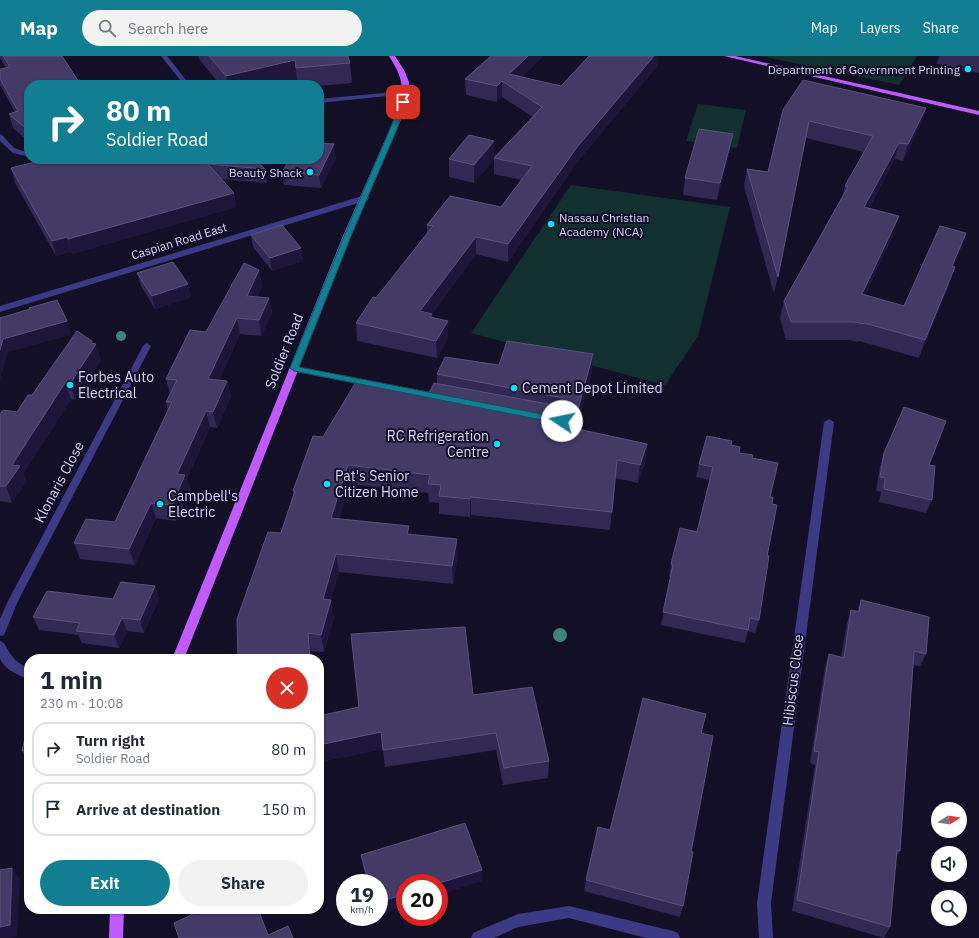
<!DOCTYPE html>
<html lang="en">
<head>
<meta charset="utf-8">
<style>
	:root { --surface:#fff; --page:#f2f2f3; --text:#1f2937; --muted:#747a83; --line:#e0e1e3; --accent:#117e91 }
	body { margin:0; font-family:"IBM Plex Sans",sans-serif; background:var(--page); color:var(--text); height:100vh; display:flex; flex-direction:column; font-size:15px; white-space:nowrap }
	* { box-sizing:border-box; margin:0 }
	p { font-size:13px; color:var(--muted) }
	.icon { flex:none; width:22px; height:22px; fill:none; stroke:currentColor; stroke-width:2; stroke-linecap:round; stroke-linejoin:round }
	.map { position:relative; flex:1; overflow:hidden }
	.side { position:absolute; left:24px; top:598px; width:300px; height:260px; display:flex; flex-direction:column; background:var(--surface); border-radius:16px; box-shadow:0 1px 3px #0004 }
	.side>* { flex:none }
	.hud { position:absolute; left:24px; top:24px; width:300px; height:84px; border-radius:16px; box-shadow:0 1px 3px #0004; background:#117e91; color:#fff; overflow:hidden }
	.needle { width:26px; rotate:78deg }
	.controls { position:absolute; left:931px; top:746px; display:grid; gap:8px }
	.controls a { display:grid; place-items:center; width:36px; height:36px; border-radius:50%; background:var(--surface); box-shadow:0 1px 3px #0004; font-size:20px }
	.speed { position:absolute; left:336px; top:818px; display:flex; gap:8px; font-size:20px; font-weight:700; text-align:center }
	.speed>* { display:grid; place-content:center; width:52px; height:52px; border-radius:50%; background:var(--surface); box-shadow:0 1px 3px #0004; line-height:1 }
	.speed small { font-size:10px; font-weight:400 }
	.speed .limit { border:6px solid #d22; background:#fff; color:#111 }
	.pin { position:absolute; display:grid; place-items:center; width:34px; height:34px; color:#fff; margin:-17px; border-radius:8px; box-shadow:0 2px 6px #0006 }
	.me { position:absolute; width:44px; margin:-22px; rotate:281deg; stroke-linejoin:round; filter:drop-shadow(0 0 3px #0008) }
	.turn { display:flex; align-items:center; gap:14px; height:84px; padding:0 16px; font-size:18px }
	.turn .icon { width:52px; height:52px; stroke-width:2.5 }
	.turn b { display:block; font-size:28px; line-height:34px }
	.round { display:grid; place-items:center; flex:none; width:42px; height:42px; border-radius:21px; background:var(--page) }
	.overview { display:flex; align-items:center; justify-content:space-between; height:68px; padding:0 16px }
	h1 { font-size:24px; font-weight:700; line-height:30px }
	.cta { display:flex; gap:8px; margin-top:auto; padding:8px 16px }
	.cta a { flex:1; height:46px; border-radius:24px; background:var(--accent); color:#fff; font-size:16px; font-weight:700; line-height:46px; text-align:center }
	.cta a+a { background:var(--page); color:var(--text) }
	ul { padding:0; list-style:none }
	li { display:flex; align-items:center; gap:12px; height:54px; margin:0 8px 6px; padding:0 8px; border:2px solid var(--line); border-radius:16px }
	li div { flex:1 }
	li b { display:block; font-size:15px }
	li em { font-style:normal }
	header { display:flex; align-items:center; gap:24px; box-sizing:border-box; height:56px; padding:0 20px; background:var(--accent); color:#fff }
	header strong { font-size:19px }
	nav { display:flex; gap:22px; margin-inline-start:auto; font-size:14px }
	.search { width:280px; height:36px; background:var(--page); display:flex; align-items:center; gap:10px; box-sizing:border-box; padding:0 14px; border-radius:22px; color:var(--muted); font-size:15px }
	.map>svg:first-child { display:block }
	.green { fill:#12302f }
	.lines { fill:none; stroke-linecap:round; stroke-linejoin:round }
	.minor { fill:#3d3a85; fill-rule:evenodd }
	.major { fill:#c25bff; fill-rule:evenodd }
	.tree { fill:#3d827b }
	.wall { fill:#312854 }
	.shaded-wall { fill:#1d163a }
	.building { fill:#433a66; stroke:#5a527e }
	.route { fill:#117e91; stroke:#0b525e }
	.poi-dot { fill:#00e5ff; stroke:#130f26; stroke-width:1.5 }
	.labels { text-anchor:middle; dominant-baseline:central; stroke-width:4; stroke-linejoin:round; paint-order:stroke }
	.far-poi-label { font-size:12px; fill:#d9d4ff; stroke:#130f26; text-anchor:end }
	.far-street-label { font-size:12px; fill:#d9d4ff; stroke:#130f26 }
	.street-label { font-size:14px; fill:#d9d4ff; stroke:#130f26 }
	.poi-label { font-size:14px; fill:#d9d4ff; stroke:#130f26; text-anchor:start }
</style>
</head>
<body>
<header>
<strong>Map</strong>
<div class="search"><svg class="icon" aria-label="search" viewBox="0 0 24 24"><circle cx="10" cy="10" r="6"/><path d="M15 15l6 6"/></svg>Search here</div>
<nav><a>Map</a><a>Layers</a><a>Share</a></nav>
</header>
<div class="map">
<svg width="979" height="882" viewBox="0 0 979 882">
	<rect width="100%" height="100%" fill="#130f26"/>
	<!-- green -->
	<path class="green" d="M761,0H917L899,29Z
		M698,48L746,54L737,92L686,85Z
		M571,129L730,151L698,280L665,329L471,277Z"/>
	<g class="lines">
		<!-- minor -->
		<path class="minor" d="M161,0H167L190,29H184Z
			M405,35L407,36V38L319,47V43Z
			M0,78L2,79L14,92L29,97V101L13,97L0,85Z
			M362,140H368L369,142L368,144L0,256V250Z
			M147,287L151,290L18,545L4,579L0,580V563L8,545L143,290Z
			M294,310L441,338L446,341L441,344L291,315L290,313L291,311Z
			M829,363L834,366L771,847L773,882H759L757,847L824,366Z
			M0,585L4,587C11,600 15,606 29,613V623C20,620 3,613 0,602C0,597 0,590 0,585Z
			M569,850L673,875L678,877L680,882H646L569,862L518,871L494,882H471L473,877L518,858Z"/>
		<!-- major -->
		<path class="major" d="M389,0H395L404,14L409,26V37L406,52L351,180L184,603H172L343,180L399,52C405,29 401,19 389,0Z
			M724,0H735L979,55V59Z
			M110,853H124L123,882H109Z"/>
	</g>
	<!-- trees -->
	<g class="tree">
		<circle cx="121" cy="280" r="5"/>
		<circle cx="560" cy="579" r="7"/>
	</g>
	<!-- wall -->
	<path class="wall" d="M0,0H62L29,29V86L13,72L9,58L15,56L0,29V13L6,12L0,2Z
		M198,0H348L350,7L352,27L319,30V29H298L297,24L276,29H220L199,3Z
		M543,0L522,21L561,30L589,0H658L657,10L577,106L508,206L476,198L432,258V261L448,282L437,302L357,285L356,267L427,177V169L501,151L521,124L494,118V103L474,127L449,121V103L494,101L533,61L502,41L497,46L466,39L465,23Z
		M939,0H979V17L937,8Z
		M926,52L921,68L903,105L895,103L869,152L894,177L865,239L904,250L966,177L960,194L953,211L949,229L919,302L859,285L858,286L849,284H786L780,262L784,245L842,141L845,130L864,96L806,82L774,238L744,130L747,113L768,116L783,54Z
		M730,94L717,144L683,139L685,122Z
		M336,101L321,132L284,129L282,116Z
		M255,103L265,113L267,127L222,123L234,137L236,151L72,198L71,195L56,200L15,127L11,112Z
		M251,179L301,192L303,205L272,215L253,191Z
		M259,214L262,230L257,241L269,242L272,257L261,280L240,278L219,324L227,325L231,340L217,372L210,371L187,423L190,434L176,465L156,462L135,509L80,503L74,487L115,466L168,353L166,346L170,338L166,323L206,276Z
		M137,217L188,228L191,241L155,253L141,230Z
		M92,285L101,304L75,344L71,343L23,418L26,426L12,447L0,445V359L17,356L32,339Z
		M499,309L592,316L576,373L647,388L645,406L638,427L615,422L610,474L471,459L470,461L439,458V447L429,446L428,437L350,428L339,463L410,478L458,501L453,528L339,516L331,544L334,562L324,596L311,595L281,477L293,439V435L323,381L427,341L437,327V318Z
		M732,389L739,397L753,402L770,441L772,448L767,500L759,564L755,577L748,575L745,587L661,569L671,522L669,521L671,508L697,476L710,424L696,421L699,408Z
		M884,397L929,409L932,444L926,457L879,446L881,436L876,435L880,410Z
		M155,530L159,543L144,577L127,575L119,592L82,587L78,579L39,574L33,561L113,543Z
		M861,544L926,598L920,610L913,609L900,795L896,802L890,871L884,882L792,855L815,709L810,707L825,611L829,598L841,601L847,567L851,554L857,555Z
		M473,639L549,705L548,722L503,729L496,694L385,711L383,693L319,706V660Z
		M29,668V707H28L22,695Z
		M701,677L691,796L683,850L680,861L584,835L586,824L610,774Z
		M361,799L482,814V825L405,827V850L379,858V827H368L363,811Z"/>
	<!-- shaded-wall -->
	<path class="shaded-wall" d="M528,0H543L512,31L509,18Z
		M654,0H658L657,10L577,106L508,206V188L578,90Z
		M295,4L297,24L276,29H227L226,20Z
		M502,25V41L497,46V30Z
		M926,52L921,68L903,105L908,88Z
		M733,78L730,94L717,144L720,127Z
		M494,85V103L474,127V109Z
		M899,87L895,103L860,168L864,151Z
		M334,88L336,101L321,132L319,119Z
		M234,137L236,151L72,198L68,183Z
		M899,160L894,177L857,256L862,238Z
		M966,177L960,194L946,228L952,210Z
		M67,181L71,195L56,200L52,185Z
		M476,181V198L432,258V275L420,255Z
		M301,192L303,205L272,215L270,202Z
		M955,211L949,229L919,302L925,284Z
		M259,214L262,230L250,255L247,240Z
		M188,228L191,241L155,253L152,240Z
		M269,242L272,257L261,280L259,264Z
		M237,262L240,278L212,339L208,323Z
		M67,265L71,279L8,296L0,324V294L3,283Z
		M448,265V282L437,302L436,285Z
		M92,285L94,290L96,288L101,304L75,344L70,328Z
		M593,298L592,316L572,390L573,372Z
		M227,325L231,340L217,372L213,356Z
		M65,327L71,343L23,418L26,426L12,447L6,430L12,409Z
		M206,355L210,371L187,423L190,434L176,465L172,449L177,418Z
		M647,388L645,406L638,427L640,409Z
		M348,409L350,428L334,480L331,462Z
		M471,441V459L470,461V443Z
		M151,447L156,462L135,509L129,493Z
		M409,470L410,488L407,478Z
		M457,483L458,501L453,528L452,510Z
		M336,498L339,516L326,561L323,543Z
		M155,530L159,543L144,577L140,564Z
		M331,544L334,562L324,596L321,579Z
		M122,562L127,575L119,592L114,579Z
		M308,577L311,595L312,603H310Z
		M381,676L383,693L319,706V689Z
		M12,812L20,823L17,880L9,882H0V871Z
		M482,814V825L439,839V827Z
		M405,838V850L379,858V846Z"/>
	<!-- building -->
	<path class="building" d="M3,0H62L81,29H29V75L9,58L18,55L0,23V13L10,11Z
		M209,0H348L350,7L296,12L295,4L226,20Z
		M491,0H528L509,18L561,30L589,0H654L578,90L508,188L476,181L420,255L432,258L430,261L448,265L436,285L356,267L373,241L376,242L433,170L427,169L450,140L501,151L532,110L494,102L542,51L502,25L497,30L465,23Z
		M803,24L926,52L908,88L899,87L864,151L899,160L862,238L904,250L940,170L966,177L952,210L955,211L925,284L864,267L863,268L854,266H791L784,245L848,131L845,130L873,80L809,65L778,221L747,113L768,116L783,54Z
		M699,73L733,78L720,127L685,122Z
		M469,79L494,85L474,109L449,103Z
		M319,87L334,88L319,119L282,116L290,103H319Z
		M47,103H255L265,113L208,108L234,137L68,183L67,181L52,185L11,112Z
		M282,169L301,192L270,202L251,179Z
		M173,206L188,228L152,240L137,217Z
		M244,207L259,214L247,240L269,242L259,264L237,262L208,323L227,325L213,356L206,355L177,418L185,419L172,449L151,447L129,493L74,487L86,463L115,466L172,346H166L177,324L166,323L190,274L206,276Z
		M57,244L67,265L3,283L0,294V262L30,253L29,252Z
		M77,275L92,285L91,287L96,288L70,328L65,327L12,409L20,410L6,430H0V359L3,354L17,356L28,339H32Z
		M507,285L593,298L573,372L647,388L640,409L617,404L612,456L471,441L470,443L439,440L441,429L428,428L430,419L348,409L331,462L409,470L407,478L457,483L452,510L336,498L323,543L331,544L321,579L308,577L310,603H238L237,563L268,476L281,477L295,435H293L313,380L323,381L356,326L427,341L434,327L564,351L570,346L563,342L437,318L445,301L499,309Z
		M904,351L946,365L929,409L935,410L932,444L884,433L885,422L880,421L884,397Z
		M707,380L732,385L731,389L740,391L739,397L753,399L752,402L778,407L770,441H773L772,448L777,449L767,500H769L759,564L750,562L748,574L663,556L673,509L671,508L680,472L697,476L713,411L699,408Z
		M121,526L155,530L140,564L122,562L114,579L76,575L80,567L33,561L47,535L113,543Z
		M861,544L929,561L926,598L914,595L900,795L897,794L890,871L797,844L819,696L814,695L829,598L844,602L851,554L859,556Z
		M465,571L473,639L532,631L549,705L504,712L496,677L383,694L381,676L319,689V660L359,651L351,578Z
		M643,642L706,658L701,677L713,680L691,796H693L683,850L586,824L598,771L610,774Z
		M28,668H29V695H22Z
		M465,767L482,814L439,827H405V838L379,846V827H369L361,799Z
		M12,812L10,869L0,871V814Z
		M204,853H258L268,879L288,870L293,882H179L174,867Z"/>
	<!-- route -->
	<path class="route" d="M401,44L406,46L397,73L351,180L299,311L562,362L567,365L565,367L562,368L294,315L290,312L344,180L390,73Z"/>
	<!-- markers -->
	<g class="poi-dot">
		<circle cx="968" cy="13" r="4"/>
		<circle cx="310" cy="116" r="4"/>
		<circle cx="551" cy="168" r="4"/>
		<circle cx="70" cy="329" r="4"/>
		<circle cx="514" cy="332" r="4"/>
		<circle cx="497" cy="388" r="4"/>
		<circle cx="327" cy="428" r="4"/>
		<circle cx="160" cy="448" r="4"/>
	</g>
	<g class="labels">
		<!-- far-poi labels -->
		<g class="far-poi-label">
			<text x="960" y="13">Department of Government Printing</text>
			<text x="302" y="116">Beauty Shack</text>
			<text x="559" y="161" text-anchor="start">Nassau Christian<tspan x="559" dy="14">Academy (NCA)</tspan></text>
		</g>
		<!-- far-street labels -->
		<g class="far-street-label">
			<text transform="translate(179 185) rotate(-17)">Caspian Road East</text>
		</g>
		<!-- street labels -->
		<g class="street-label">
			<text transform="translate(284 295) rotate(-68)">Soldier Road</text>
			<text transform="translate(59 426) rotate(-62)">Klonaris Close</text>
			<text transform="translate(793 624) rotate(-83)">Hibiscus Close</text>
		</g>
		<!-- poi labels -->
		<g class="poi-label">
			<text x="78" y="321">Forbes Auto<tspan x="78" dy="16">Electrical</tspan></text>
			<text x="522" y="332">Cement Depot Limited</text>
			<text x="489" y="380" text-anchor="end">RC Refrigeration<tspan x="489" dy="16">Centre</tspan></text>
			<text x="335" y="420">Pat's Senior<tspan x="335" dy="16">Citizen Home</tspan></text>
			<text x="168" y="440">Campbell's<tspan x="168" dy="16">Electric</tspan></text>
		</g>
	</g>
</svg>
<div class="controls">
<a><svg class="needle" viewBox="-14 -14 28 28"><path d="M0-13l5 13h-10z" fill="#e53935"/><path d="M0 13l5-13h-10z" fill="#747a83"/></svg></a>
<a><svg class="icon" aria-label="sound" viewBox="0 0 24 24"><path d="M4 9h4l5-4v14l-5-4H4zM17 9q2 3 0 6"/></svg></a>
<a><svg class="icon" aria-label="search" viewBox="0 0 24 24"><circle cx="10" cy="10" r="6"/><path d="M15 15l6 6"/></svg></a>
</div>
<div class="speed"><div>19<small>km/h</small></div><div class="limit">20</div></div>
<div class="pin" style="left:403px;top:46px;background:#d93025"><svg class="icon" aria-label="arrive" viewBox="0 0 24 24"><path d="M6 21V4h12l-3 4 3 4H6"/></svg></div>
<svg class="me" style="left:562px;top:365px" viewBox="-20 -20 40 40"><circle r="19" fill="#fff"/><path d="M0-13L10 11 0 6-10 11z" fill="#117e91"/></svg>
<div class="hud">
<div class="turn"><svg class="icon" aria-label="right" viewBox="0 0 24 24"><path d="M7 20v-9h11M14 6l5 5-5 5"/></svg><div><b>80 m</b>Soldier Road</div></div>
</div>
<section class="side">
<div class="overview"><div><h1>1 min</h1><p>230 m · 10:08</p></div><a class="round" style="background:#d93025;color:#fff"><svg class="icon" aria-label="close" viewBox="0 0 24 24"><path d="M6 6l12 12M18 6L6 18"/></svg></a></div>
<ul>
<li><svg class="icon" aria-label="right" viewBox="0 0 24 24"><path d="M7 20v-9h11M14 6l5 5-5 5"/></svg><div><b>Turn right</b><p>Soldier Road</p></div><em>80 m</em></li>
<li><svg class="icon" aria-label="arrive" viewBox="0 0 24 24"><path d="M6 21V4h12l-3 4 3 4H6"/></svg><div><b>Arrive at destination</b></div><em>150 m</em></li>
</ul>
<div class="cta"><a>Exit</a><a>Share</a></div>
</section>
</div>
</body>
</html>
